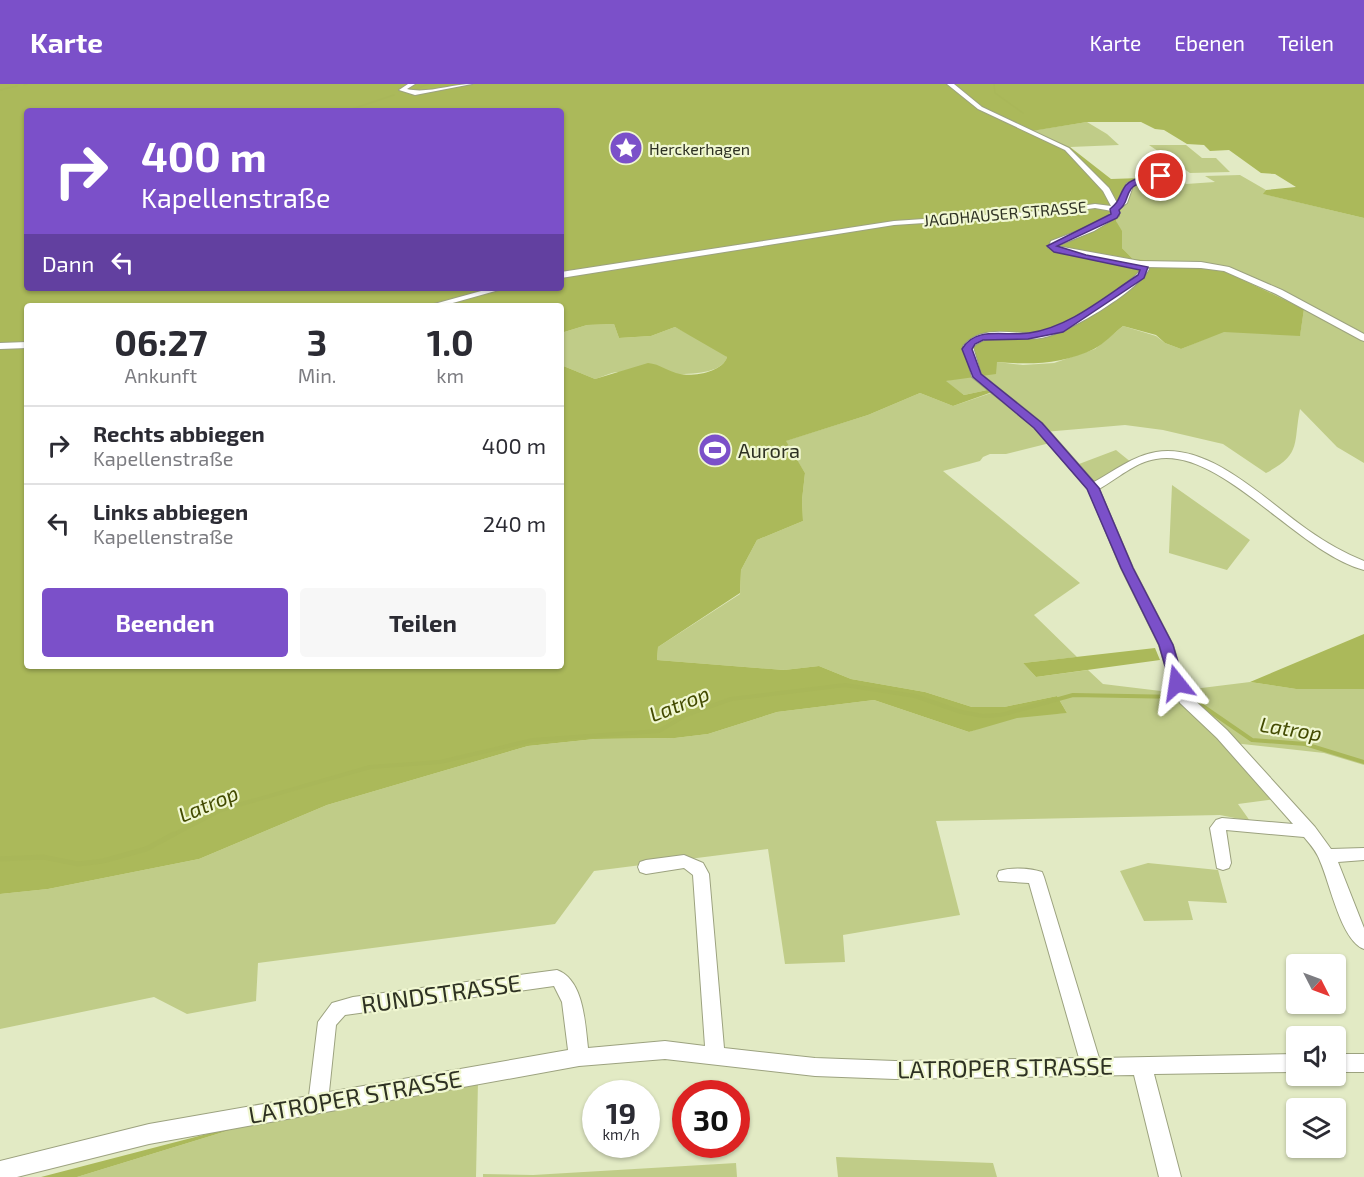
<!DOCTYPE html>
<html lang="de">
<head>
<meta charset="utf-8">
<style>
	:root { --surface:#fff; --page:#f7f7f7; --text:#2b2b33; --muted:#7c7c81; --line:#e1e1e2; --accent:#7b50c9 }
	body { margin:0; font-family:"Exo 2",sans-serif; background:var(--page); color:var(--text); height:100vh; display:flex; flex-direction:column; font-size:22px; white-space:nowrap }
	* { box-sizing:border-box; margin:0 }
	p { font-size:20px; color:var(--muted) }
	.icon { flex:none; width:33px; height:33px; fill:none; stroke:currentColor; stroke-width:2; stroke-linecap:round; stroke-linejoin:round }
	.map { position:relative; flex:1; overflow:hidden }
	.side { position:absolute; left:24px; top:219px; width:540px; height:366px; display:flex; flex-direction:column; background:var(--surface); border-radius:6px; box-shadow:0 2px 4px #0004 }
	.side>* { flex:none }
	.guide { position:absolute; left:24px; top:24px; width:540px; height:183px; border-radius:6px; box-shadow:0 2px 4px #0004; background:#7b50c9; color:#fff; overflow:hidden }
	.needle { width:39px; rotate:132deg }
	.buttons { position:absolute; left:1286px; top:870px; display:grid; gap:12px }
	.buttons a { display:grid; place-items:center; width:60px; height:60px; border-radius:6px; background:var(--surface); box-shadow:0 2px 4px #0004; font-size:30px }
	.speed { position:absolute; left:582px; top:996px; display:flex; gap:12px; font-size:30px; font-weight:700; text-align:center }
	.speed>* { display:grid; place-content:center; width:78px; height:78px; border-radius:50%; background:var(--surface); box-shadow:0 2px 4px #0004; line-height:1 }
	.speed small { font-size:15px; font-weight:400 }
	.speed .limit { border:9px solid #d22; background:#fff; color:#111 }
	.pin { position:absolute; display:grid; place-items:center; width:51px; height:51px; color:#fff; margin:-26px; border:3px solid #fff; border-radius:50%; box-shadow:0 2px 6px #0007 }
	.me { position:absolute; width:66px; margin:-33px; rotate:345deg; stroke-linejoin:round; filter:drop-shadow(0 0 4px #0008) }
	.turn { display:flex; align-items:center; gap:21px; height:126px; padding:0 18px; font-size:27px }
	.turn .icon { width:78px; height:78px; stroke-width:2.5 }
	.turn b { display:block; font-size:42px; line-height:51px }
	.then { display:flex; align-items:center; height:57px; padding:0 18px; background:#0003; gap:12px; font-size:22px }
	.eta { display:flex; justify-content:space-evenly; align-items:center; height:102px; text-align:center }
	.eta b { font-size:36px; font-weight:700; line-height:42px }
	.button { display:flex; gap:12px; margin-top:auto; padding:12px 18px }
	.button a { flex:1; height:69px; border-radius:6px; background:var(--accent); color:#fff; font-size:24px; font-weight:700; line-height:69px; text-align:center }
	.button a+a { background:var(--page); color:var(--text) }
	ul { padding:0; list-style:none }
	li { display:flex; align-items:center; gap:18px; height:78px; padding:0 18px; border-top:2px solid var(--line) }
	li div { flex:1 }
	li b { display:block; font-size:22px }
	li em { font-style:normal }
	header { display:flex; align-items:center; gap:36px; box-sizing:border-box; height:84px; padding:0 30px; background:var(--accent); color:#fff }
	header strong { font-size:28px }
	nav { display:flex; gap:33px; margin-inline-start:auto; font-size:21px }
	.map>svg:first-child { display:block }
	.green { fill:#c0cc88 }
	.forest { fill:#abb95a; fill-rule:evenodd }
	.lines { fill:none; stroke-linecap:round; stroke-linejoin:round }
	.stream-far2 { stroke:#a9b759; stroke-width:1.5 }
	.stream-far1 { stroke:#a9b759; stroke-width:4 }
	.stream { stroke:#a9b759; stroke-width:5 }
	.street-casing { stroke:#9ca27f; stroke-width:2 }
	.street { fill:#fff; fill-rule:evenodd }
	.route { fill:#7b50c9; stroke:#503483; stroke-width:1.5 }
	.labels { text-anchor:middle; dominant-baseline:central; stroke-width:4.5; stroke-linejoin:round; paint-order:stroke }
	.far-poi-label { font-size:16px; fill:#2e3123; stroke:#f0f7d1; text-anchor:start }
	.far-street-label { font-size:16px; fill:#2e3123; stroke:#f0f7d1 }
	.poi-label { font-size:20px; fill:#2e3123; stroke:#f0f7d1; text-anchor:start }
	.water-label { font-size:21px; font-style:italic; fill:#424a00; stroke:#f0f7d1 }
	.near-street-label { font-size:24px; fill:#2e3123; stroke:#f0f7d1 }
</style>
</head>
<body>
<header>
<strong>Karte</strong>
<nav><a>Karte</a><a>Ebenen</a><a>Teilen</a></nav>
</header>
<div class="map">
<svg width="1364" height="1093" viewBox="0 0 1364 1093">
	<rect width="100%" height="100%" fill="#e2eac4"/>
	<!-- green -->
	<path class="green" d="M1087,38L1107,50L1119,61L1070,63L1030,47Z
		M1149,61H1186L1202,74H1216L1230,88L1190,89Z
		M1240,91L1266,106L1264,110L1364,134V379L1337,363L1300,325C1293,360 1302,370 1266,389L1223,360L1163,346L1125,341L1044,348L1050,359L1006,370H990L983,373L980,377L943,387L1080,499L1034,531L1077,573L1023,579L1036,593L1088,586L1103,600L1169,608L1250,598L1296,605H1364V681L1324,669L1224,658L1276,715L1238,720L1250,737L1220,731L936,737L960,831L843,851L845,878L785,880L768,765L594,787L555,840L258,879L256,917L187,930L154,913L0,945V810L48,805L199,775L327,721L528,662L595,655L675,654L708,650L777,628L874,616L969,648L1016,631L1067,629L1057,612L1004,623H972L925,608L851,595L819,582L784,586L657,576L658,563L740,510L741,486L757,456L803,437L802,416L805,389L785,357L868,331L920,309L953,322L994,308L992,305L964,311L945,297L976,291L997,278L1023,281L1054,279L1095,265L1123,242L1156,252L1165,259L1181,265L1224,247L1300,251L1304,225L1209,180L1133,175L1122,164L1116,137L1132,100L1141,94L1179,93L1186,100L1215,98L1205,92Z
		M614,240L619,254L651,252L675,243L721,267L727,273C720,300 639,287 617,288C609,289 602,293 595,295L561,281V249L587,241Z
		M1116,366L1132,379L1094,399L1079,380Z
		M1172,401L1250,456L1227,486L1169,469Z
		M1148,779L1218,786L1227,819L1188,817L1193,836L1144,837L1120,787Z
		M478,997L476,1093H77L269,1034Z
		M836,1073L993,1079L997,1093H838Z
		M736,1079L737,1093H483V1090L533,1091Z"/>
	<!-- forest -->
	<path class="forest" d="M0,0H1364V134L1263,110L1266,106L1296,103L1275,90L1261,89L1229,66L1210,67L1204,61L1187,60L1164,46L1155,45L1141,38H1087L1032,47L1070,63L1111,95L1141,94L1130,105L1116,137L1122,147V164L1133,175L1210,180L1304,225L1300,252L1224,248L1181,265L1165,259L1156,251L1123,242C1114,249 1104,260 1094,265C1063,280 1031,281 997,278L996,290L946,297L964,311L992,305L995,307L953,322L920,309L868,331L786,357L805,389L802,416L803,437L757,456L741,486L740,509L658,563L657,576L784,586L819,582L851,595L925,608L972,623H1004L1057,612L1067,629L1017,634L969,648L874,616L777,628L708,650L675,654L595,655L528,662L327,721L199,775L48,805L0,810ZM27,27H561V204H27ZM27,222H561V249L587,241L614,240L619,254L651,252L675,243L727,273C723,288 693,293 680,290C669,288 660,280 648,279L595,295L561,281V582H27Z
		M1364,550V605H1296L1250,598Z
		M1155,564L1160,576L1036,593L1023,579Z
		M269,1034L77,1093H41Z"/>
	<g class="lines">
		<!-- stream-far2 -->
		<path class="stream-far2" d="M994,0L995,9L1023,29
			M24,1L27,0
			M0,6L17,2
			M410,7L429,0
			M346,27L394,11"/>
		<!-- stream-far1 -->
		<path class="stream-far1" d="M1188,612L1252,656L1305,660L1364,678
			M171,752L221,726L370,683L440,678L533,656L659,647L686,631L731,615L845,601L915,612L961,628L983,632L1001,631L1073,611L1181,613"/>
		<!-- stream -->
		<path class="stream" d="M0,775L43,773L78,780L103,777L146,765L174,750"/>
		<!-- street casing -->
		<g class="street-casing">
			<path id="street" d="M408,0H415L407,5C427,10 451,0 472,0L415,11L399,6Z
				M947,0H954L982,23L1069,64L1109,104L1117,119L1127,99L1161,90L1165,92L1133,102L1127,119L1119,125V132L1094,147L1057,162L1140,177L1201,178L1229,183L1282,206L1364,250V257L1361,256L1276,210L1224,187L1201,184L1146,183L1149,185C1137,208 1067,250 1041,254C1019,257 991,246 973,263L981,290L1042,339L1094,398C1114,387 1133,372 1156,368C1211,359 1266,417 1308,446C1325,458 1344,469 1364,477V486C1298,469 1221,363 1156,375C1135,378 1117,395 1099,405L1133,484L1173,561L1184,599L1191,613L1227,646L1315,743L1331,765L1364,764V776L1338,778L1364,844V865C1341,857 1330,799 1320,777C1317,768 1310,760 1304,753L1226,746L1231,779L1229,784L1223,786L1217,784L1210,744L1216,736L1222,734L1293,740L1217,654L1180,619L1170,599L1159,561L1121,484L1088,405L1034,343L972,293L963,262C984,238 1017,253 1043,248C1077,241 1109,213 1135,192C1139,189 1140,185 1144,183L1048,164L1051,157L1088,143L1112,129V127L1095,124L1044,131L894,141L561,194V188L894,137L1044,127L1095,120L1111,122L1103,107L1065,66L978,25Z
				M492,204H506L442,222H427Z
				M27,258V264L0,265V259Z
				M684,771L703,779L709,790L724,964L815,974L895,977L1079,974L1029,799L999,797L997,792L999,787C1011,783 1030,784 1042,788L1044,793L1099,974L1296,970V988L1154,990L1181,1093H1159L1134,991L895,995L815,992L665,975L579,982L149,1060L17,1093H0V1077L149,1040L309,1012L318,938L332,919L353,913L557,886C584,896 585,939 588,964L665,957L705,962L693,791L684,784L646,790L640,788L638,783L640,778L646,776ZM554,902L562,918L568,966L329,1008L336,941L345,931Z
				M1335,970H1364V988H1335Z"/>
		</g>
		<!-- street -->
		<use href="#street" class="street"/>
	</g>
	<!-- route -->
	<path class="route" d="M1161,90L1164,93C1154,96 1137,97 1131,105C1125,113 1128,119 1119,126L1120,129L1117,134L1057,162L1086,171L1148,183L1144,194L1063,248L1028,255L983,256L975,260L972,265L981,290L1042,339L1099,404L1133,484L1173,561L1184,599L1177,604L1170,599L1159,561L1121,484L1087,405L1034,344L973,293L962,265C976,241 1006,253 1029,249C1070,243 1104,213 1138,191L1140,186L1054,168L1047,162L1111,130L1110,125C1120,117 1118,114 1124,104C1130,93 1149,92 1161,90Z"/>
	<!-- icons -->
	<defs>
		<g id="sight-disc" transform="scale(1.725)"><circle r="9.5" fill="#7b50c9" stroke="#f0f7d1"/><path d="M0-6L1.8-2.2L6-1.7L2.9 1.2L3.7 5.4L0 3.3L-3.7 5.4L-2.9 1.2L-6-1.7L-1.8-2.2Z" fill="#fff"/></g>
		<g id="stadium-disc" transform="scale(1.725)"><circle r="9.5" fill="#7b50c9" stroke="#f0f7d1"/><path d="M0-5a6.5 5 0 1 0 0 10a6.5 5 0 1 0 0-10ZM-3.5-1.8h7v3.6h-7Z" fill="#fff"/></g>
	</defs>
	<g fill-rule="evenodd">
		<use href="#sight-disc" x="626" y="64"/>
		<use href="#stadium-disc" x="715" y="366"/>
	</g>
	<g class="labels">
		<!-- far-poi labels -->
		<g class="far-poi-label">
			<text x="649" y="64">Herckerhagen</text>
		</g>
		<!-- far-street labels -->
		<g class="far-street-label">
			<text transform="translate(1005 129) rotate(-5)">JAGDHAUSER STRASSE</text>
		</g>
		<!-- poi labels -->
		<g class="poi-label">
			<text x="738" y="366">Aurora</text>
		</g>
		<!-- water labels -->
		<g class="water-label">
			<text transform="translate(679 619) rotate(-22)">Latrop</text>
			<text transform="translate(1291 644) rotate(9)">Latrop</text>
			<text transform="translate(208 719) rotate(-23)">Latrop</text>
		</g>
		<!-- near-street labels -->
		<g class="near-street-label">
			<text transform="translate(441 909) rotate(-8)">RUNDSTRASSE</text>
			<text transform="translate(1005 983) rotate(-1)">LATROPER STRASSE</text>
			<text transform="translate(355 1012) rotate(-10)">LATROPER STRASSE</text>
		</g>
	</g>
</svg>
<div class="buttons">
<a><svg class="needle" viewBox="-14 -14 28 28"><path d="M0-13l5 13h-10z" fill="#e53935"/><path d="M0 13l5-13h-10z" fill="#7c7c81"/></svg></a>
<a><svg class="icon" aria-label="sound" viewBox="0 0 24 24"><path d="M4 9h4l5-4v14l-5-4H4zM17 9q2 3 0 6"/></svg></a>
<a><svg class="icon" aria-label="layers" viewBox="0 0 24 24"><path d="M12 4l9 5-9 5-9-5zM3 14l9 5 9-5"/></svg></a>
</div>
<div class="speed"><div>19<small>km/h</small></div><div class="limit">30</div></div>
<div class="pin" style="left:1161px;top:92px;background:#d93025"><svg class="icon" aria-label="arrive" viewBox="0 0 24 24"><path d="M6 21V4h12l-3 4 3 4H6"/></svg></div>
<svg class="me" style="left:1177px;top:599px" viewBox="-20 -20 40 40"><path d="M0-17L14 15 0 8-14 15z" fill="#7b50c9" stroke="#fff" stroke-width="4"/></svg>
<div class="guide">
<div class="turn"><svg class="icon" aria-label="right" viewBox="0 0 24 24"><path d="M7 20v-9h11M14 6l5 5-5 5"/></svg><div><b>400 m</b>Kapellenstraße</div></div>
<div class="then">Dann<svg class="icon" aria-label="left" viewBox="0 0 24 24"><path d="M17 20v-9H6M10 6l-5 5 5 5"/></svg></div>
</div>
<section class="side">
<div class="eta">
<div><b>06:27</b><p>Ankunft</p></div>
<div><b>3</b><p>Min.</p></div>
<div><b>1.0</b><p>km</p></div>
</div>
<ul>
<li><svg class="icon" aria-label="right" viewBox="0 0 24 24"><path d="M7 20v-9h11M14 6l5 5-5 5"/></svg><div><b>Rechts abbiegen</b><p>Kapellenstraße</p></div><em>400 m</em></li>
<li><svg class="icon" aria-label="left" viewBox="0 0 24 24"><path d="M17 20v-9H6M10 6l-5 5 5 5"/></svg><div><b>Links abbiegen</b><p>Kapellenstraße</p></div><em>240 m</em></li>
</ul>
<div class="button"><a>Beenden</a><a>Teilen</a></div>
</section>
</div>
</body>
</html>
